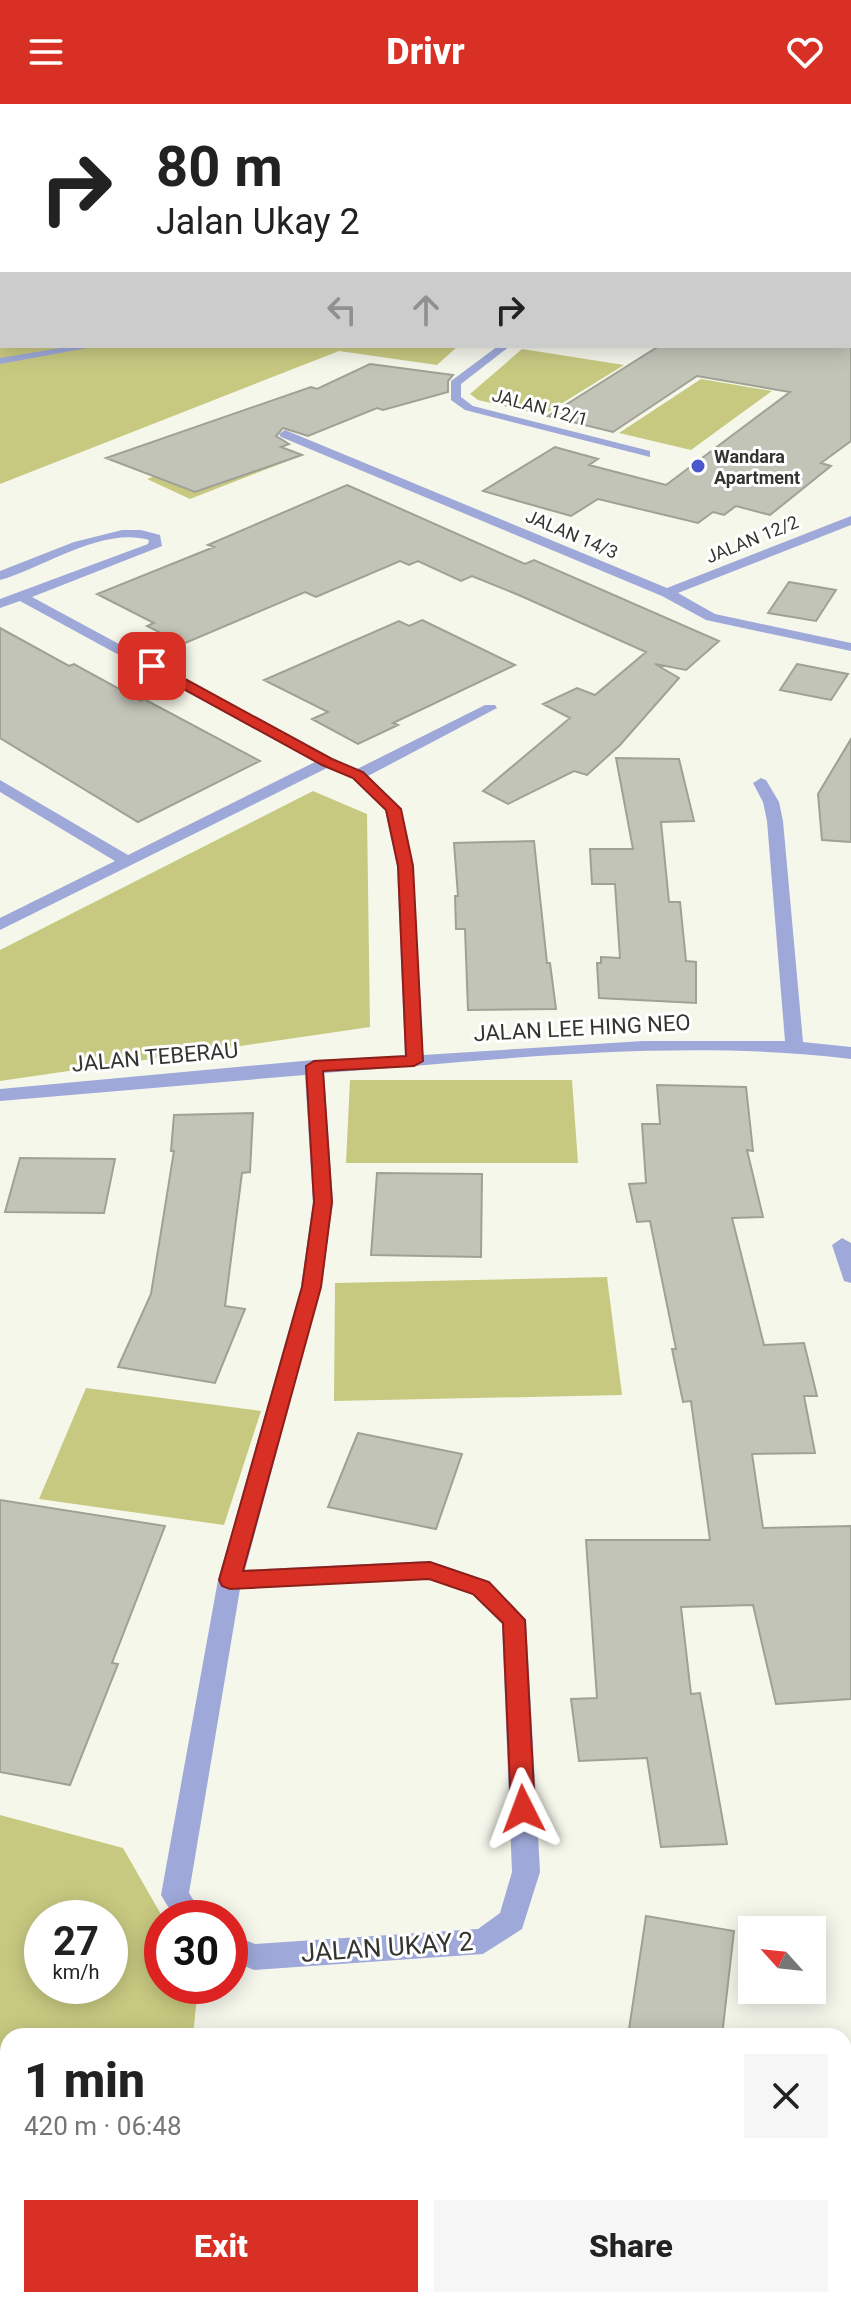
<!DOCTYPE html>
<html lang="en">
<head>
<meta charset="utf-8">
<style>
	:root { --surface:#fff; --page:#f6f6f6; --text:#222; --muted:#767676; --accent:#d93025 }
	body { margin:0; font-family:Roboto,sans-serif; background:var(--page); color:var(--text); height:100vh; display:flex; flex-direction:column; font-size:30px; white-space:nowrap }
	* { box-sizing:border-box; margin:0 }
	p { font-size:26px; color:var(--muted) }
	.icon { flex:none; width:44px; height:44px; fill:none; stroke:currentColor; stroke-width:2; stroke-linecap:round; stroke-linejoin:round }
	.map { position:relative; flex:1; overflow:hidden }
	.drawer { position:absolute; left:0px; top:1924px; width:852px; height:280px; display:flex; flex-direction:column; background:var(--surface); border-radius:24px 24px 0 0; box-shadow:0 4px 20px #0003 }
	.drawer>* { flex:none }
	.hud { position:absolute; left:0px; top:0px; width:852px; height:244px; box-shadow:0 4px 20px #0003; background:#fff; color:var(--text); overflow:hidden }
	.needle { width:52px; rotate:297deg }
	.controls { position:absolute; left:738px; top:1812px; display:grid; gap:16px }
	.controls a { display:grid; place-items:center; width:88px; height:88px; border-radius:0px; background:var(--surface); box-shadow:0 4px 20px #0003; font-size:40px }
	.speed { position:absolute; left:24px; top:1796px; display:flex; gap:16px; font-size:40px; font-weight:700; text-align:center }
	.speed>* { display:grid; place-content:center; width:104px; height:104px; border-radius:50%; background:var(--surface); box-shadow:0 4px 20px #0003; line-height:1 }
	.speed small { font-size:20px; font-weight:400 }
	.speed .limit { border:12px solid #d22; background:#fff; color:#111 }
	.pin { position:absolute; display:grid; place-items:center; width:68px; height:68px; color:#fff; margin:-34px; border-radius:16px; box-shadow:0 4px 12px #0006 }
	.me { position:absolute; width:88px; margin:-44px; rotate:357deg; stroke-linejoin:round; filter:drop-shadow(0 0 6px #0008) }
	.turn { display:flex; align-items:center; gap:28px; height:168px; padding:0 24px; font-size:36px }
	.turn .icon { width:104px; height:104px; stroke-width:2.5 }
	.turn b { display:block; font-size:56px; line-height:68px }
	.lanes { display:flex; align-items:center; height:76px; padding:0 24px; background:#0003; justify-content:center; gap:40px; direction:ltr }
	.lanes .off { opacity:.35 }
	.round { display:grid; place-items:center; flex:none; width:84px; height:84px; border-radius:0px; background:var(--page) }
	.head { display:flex; align-items:center; justify-content:space-between; height:136px; padding:0 24px }
	h1 { font-size:48px; font-weight:800; line-height:60px }
	.action { display:flex; gap:16px; margin-top:auto; padding:16px 24px }
	.action a { flex:1; height:92px; border-radius:0px; background:var(--accent); color:#fff; font-size:32px; font-weight:800; line-height:92px; text-align:center }
	.action a+a { background:var(--page); color:var(--text) }
	header { display:flex; justify-content:space-between; align-items:center; height:104px; padding:0 24px; background:var(--accent); color:#fff; font-size:36px; font-weight:800 }
	.map>svg:first-child { display:block }
	.green { fill:#c8c980; fill-rule:evenodd }
	.building { fill:#c3c4b8; stroke:#a0a195; stroke-width:2 }
	.lines { fill:none; stroke-linecap:round; stroke-linejoin:round }
	.minor { fill:#9ea9d9; fill-rule:evenodd }
	.route { fill:#d93025; stroke:#8d1f18; stroke-width:2 }
	.poi-dot { fill:#4c56cb; stroke:#fff; stroke-width:3 }
	.labels { text-anchor:middle; dominant-baseline:central; stroke-width:6; stroke-linejoin:round; paint-order:stroke }
	.far-street-label { font-size:18px; fill:#343430; stroke:#fff }
	.far-poi-label { font-size:18px; font-weight:bold; fill:#343430; stroke:#fff; text-anchor:start }
	.street-label { font-size:22px; fill:#343430; stroke:#fff }
	.near-street-label { font-size:26px; fill:#343430; stroke:#fff }
</style>
</head>
<body>
<header><svg class="icon" aria-label="menu" viewBox="0 0 24 24"><path d="M4 6h16M4 12h16M4 18h16"/></svg>Drivr<svg class="icon" aria-label="heart" viewBox="0 0 24 24"><path d="M12 20l-8-8c-3-5 5-10 8-4 3-6 11-1 8 4z"/></svg></header>
<div class="map">
<svg width="851" height="2204" viewBox="0 0 851 2204">
	<rect width="100%" height="100%" fill="#f6f7eb"/>
	<!-- green -->
	<path class="green" d="M0,0L320,2H2V242H458L437,261L339,247L0,380Z
		M522,245L624,261L543,311L478,296L470,290Z
		M701,275L772,287L691,346L619,329Z
		M255,335L298,353L190,395L147,375Z
		M313,687L367,710L370,923L0,977V846Z
		M350,976H572L578,1059H346Z
		M607,1173L622,1291L334,1297L335,1179Z
		M86,1284L261,1307L224,1421L39,1395Z
		M0,1711L123,1744L163,1814L162,1882H198L193,1932H8V2196H844V2180H851V2204H0ZM42,1814H110V1882H42Z"/>
	<!-- building -->
	<path class="building" d="M659,242H851V337L821,359L831,362L770,411L736,402L724,411L713,408L698,419L598,395L571,412L483,387L555,343L598,355L589,361L666,381L790,288L697,272L613,328L548,312Z
		M370,260L453,271L448,277V288L383,306L377,304L308,332L283,324L276,332L289,340L281,343L302,351L195,388L106,354L311,283L317,285Z
		M347,381L525,460L534,456L719,537L686,566L655,560L679,574L620,641L587,671L574,667L508,700L483,687L570,614L543,600L577,584L595,591L646,548L521,492L472,472L461,477L418,457L409,461L400,457L316,493L305,488L183,540L147,522L154,519L97,490L214,443L208,441Z
		M789,478L836,486L816,517L768,509Z
		M422,516L515,561L393,619L398,621L358,640L312,615L328,608L264,576L399,517L409,522Z
		M0,524L69,562L74,560L141,597L144,595L260,657L138,718L0,634Z
		M797,560L848,570L831,596L780,586Z
		M851,635V738L822,736L818,690Z
		M616,654L679,655L694,717L661,718L669,798H680L686,857L696,858V899L599,894L597,859H601V853L620,854L615,780H592L590,745H633Z
		M534,737L547,859H550L556,905L468,906L465,825H456L455,792H458L454,739Z
		M657,981L746,983L753,1047L747,1046L763,1113L732,1114L764,1241L804,1239L817,1292H804L815,1349L752,1350L763,1424L851,1422V1595L776,1600L753,1501L681,1503L691,1590L700,1589L727,1740L661,1743L647,1654L579,1657L571,1595L597,1594L586,1436H710L691,1297L683,1298L672,1245H676L650,1117L637,1118L629,1080L646,1079L642,1020H660Z
		M253,1009L250,1068L242,1069L225,1202L245,1205L215,1279L118,1263L151,1190L174,1047H171L174,1011Z
		M20,1054L115,1055L104,1109L5,1108Z
		M377,1069L482,1070L481,1153L371,1151Z
		M358,1329L462,1350L436,1425L328,1403Z
		M0,1396L165,1422L112,1559L118,1560L70,1681L0,1668Z
		M646,1812L734,1827L722,1932H628Z"/>
	<g class="lines">
		<!-- minor -->
		<path class="minor" d="M161,0H169L170,2H162Z
			M556,0H567L569,2H558Z
			M850,52H851V58H850Z
			M850,137H851V143H850Z
			M850,231H851V237H850Z
			M73,242H98L0,260V254Z
			M498,242H510L461,280V293L473,302L650,347V353L465,306L451,296V277Z
			M285,326L667,484L851,412V421L678,489L715,510L851,539V547L706,516L662,492L281,333L279,330Z
			M122,426H141L160,431L162,442L32,493L332,655L357,665L485,601H495L497,604L368,672L401,705L413,762L423,951L643,937H785L767,717L763,698L753,679L761,674L766,676L779,698L783,717L803,938L851,943V955C677,934 498,956 324,969L333,1098L321,1183L245,1466L430,1457L489,1477L526,1516L540,1768L522,1825L483,1850L254,1866L230,1856V1830L255,1840L478,1825L500,1809L512,1768L502,1520L473,1491L429,1475L240,1485L189,1789L205,1814H175L161,1791L218,1476L301,1183L313,1098L305,971L0,997V985L314,956L405,952L397,762L385,706L353,674L327,664L0,826V814L115,757L0,688V676L128,751L315,658L20,497L0,504V495L148,440L149,436C103,422 43,464 0,476V467L74,438Z
			M842,1134L851,1139V1179L844,1177L832,1141Z"/>
	</g>
	<!-- route -->
	<path class="route" d="M147,559H156L332,655L363,668L401,705L413,762L423,957L414,962L323,967L332,1098L321,1183L243,1467L430,1458L489,1478L525,1516L535,1705L532,1713L523,1716L515,1713L511,1705L503,1519L473,1490L429,1475L230,1485L222,1482L219,1476L302,1183L314,1098L306,962L314,957L406,952L398,762L386,706L353,674L322,661L147,565Z"/>
	<!-- markers -->
	<circle class="poi-dot" cx="698" cy="362" r="8"/>
	<g class="labels">
		<!-- far-street labels -->
		<g class="far-street-label">
			<text transform="translate(540 303) rotate(15)">JALAN 12/1</text>
			<text transform="translate(572 430) rotate(23)">JALAN 14/3</text>
			<text transform="translate(752 435) rotate(-22)">JALAN 12/2</text>
		</g>
		<!-- far-poi labels -->
		<g class="far-poi-label">
			<text x="714" y="352">Wandara<tspan x="714" dy="21">Apartment</tspan></text>
		</g>
		<!-- street labels -->
		<g class="street-label">
			<text transform="translate(582 924) rotate(-3)">JALAN LEE HING NEO</text>
			<text transform="translate(155 953) rotate(-5)">JALAN TEBERAU</text>
		</g>
		<!-- near-street labels -->
		<g class="near-street-label">
			<text transform="translate(387 1843) rotate(-4)">JALAN UKAY 2</text>
		</g>
	</g>
</svg>
<div class="controls">
<a><svg class="needle" viewBox="-14 -14 28 28"><path d="M0-13l5 13h-10z" fill="#e53935"/><path d="M0 13l5-13h-10z" fill="#767676"/></svg></a>
</div>
<div class="speed"><div>27<small>km/h</small></div><div class="limit">30</div></div>
<div class="pin" style="left:152px;top:562px;background:#d93025"><svg class="icon" aria-label="arrive" viewBox="0 0 24 24"><path d="M6 21V4h12l-3 4 3 4H6"/></svg></div>
<svg class="me" style="left:523px;top:1705px" viewBox="-20 -20 40 40"><path d="M0-17L14 15 0 8-14 15z" fill="#d93025" stroke="#fff" stroke-width="4"/></svg>
<div class="hud">
<div class="turn"><svg class="icon" aria-label="right" viewBox="0 0 24 24"><path d="M7 20v-9h11M14 6l5 5-5 5"/></svg><div><b>80 m</b>Jalan Ukay 2</div></div>
<div class="lanes"><svg class="icon off" aria-label="left" viewBox="0 0 24 24"><path d="M17 20v-9H6M10 6l-5 5 5 5"/></svg><svg class="icon off" aria-label="ahead" viewBox="0 0 24 24"><path d="M12 20V5M6 11l6-6 6 6"/></svg><svg class="icon" aria-label="right" viewBox="0 0 24 24"><path d="M7 20v-9h11M14 6l5 5-5 5"/></svg></div>
</div>
<section class="drawer">
<div class="head"><div><h1>1 min</h1><p>420 m · 06:48</p></div><a class="round"><svg class="icon" aria-label="close" viewBox="0 0 24 24"><path d="M6 6l12 12M18 6L6 18"/></svg></a></div>
<div class="action"><a>Exit</a><a>Share</a></div>
</section>
</div>
</body>
</html>
